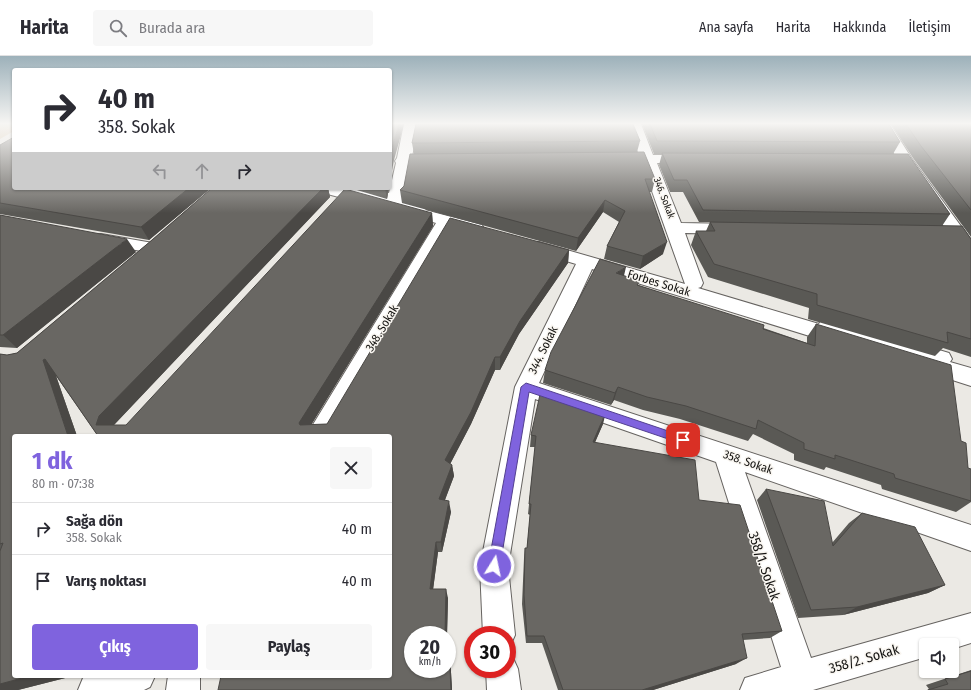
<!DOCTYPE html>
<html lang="tr">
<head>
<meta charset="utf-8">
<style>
	:root { --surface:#fff; --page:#f7f7f7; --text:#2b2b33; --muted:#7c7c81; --line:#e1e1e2; --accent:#7f63de }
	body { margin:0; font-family:"Fira Sans Condensed",sans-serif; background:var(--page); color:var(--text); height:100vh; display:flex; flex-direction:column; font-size:15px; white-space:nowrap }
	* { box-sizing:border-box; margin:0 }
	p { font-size:13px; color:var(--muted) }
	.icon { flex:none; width:22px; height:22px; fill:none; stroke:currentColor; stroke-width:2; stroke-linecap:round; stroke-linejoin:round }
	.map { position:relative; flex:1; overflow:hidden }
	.panel { position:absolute; left:12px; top:378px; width:380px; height:244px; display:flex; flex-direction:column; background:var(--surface); border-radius:4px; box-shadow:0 1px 3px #0004 }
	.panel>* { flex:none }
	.top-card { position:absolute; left:12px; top:12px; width:380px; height:122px; border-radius:4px; box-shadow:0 1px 3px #0004; background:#fff; color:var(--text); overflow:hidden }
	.controls { position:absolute; left:919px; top:582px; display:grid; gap:8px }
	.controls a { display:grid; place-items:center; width:40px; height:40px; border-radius:4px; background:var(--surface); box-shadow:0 1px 3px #0004; font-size:20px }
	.speed { position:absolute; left:404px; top:570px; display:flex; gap:8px; font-size:20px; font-weight:700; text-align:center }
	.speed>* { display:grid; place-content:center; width:52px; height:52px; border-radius:50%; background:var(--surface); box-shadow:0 1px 3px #0004; line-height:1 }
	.speed small { font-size:10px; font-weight:400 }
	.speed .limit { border:6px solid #d22; background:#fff; color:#111 }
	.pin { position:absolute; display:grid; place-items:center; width:34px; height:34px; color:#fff; margin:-17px; border-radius:8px; box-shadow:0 2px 6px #0006 }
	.me { position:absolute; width:44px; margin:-22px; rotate:10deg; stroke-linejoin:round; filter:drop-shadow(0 0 3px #0008) }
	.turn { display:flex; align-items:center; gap:14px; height:84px; padding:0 20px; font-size:18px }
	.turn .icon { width:52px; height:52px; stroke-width:2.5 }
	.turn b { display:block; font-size:28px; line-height:34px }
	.lanes { display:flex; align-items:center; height:38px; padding:0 20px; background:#0003; justify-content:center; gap:20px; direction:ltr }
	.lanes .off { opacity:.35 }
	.round { display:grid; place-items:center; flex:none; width:42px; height:42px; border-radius:4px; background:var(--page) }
	.headline { display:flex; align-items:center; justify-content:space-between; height:68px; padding:0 20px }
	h1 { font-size:24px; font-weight:700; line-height:30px; color:var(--accent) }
	.primary-button { display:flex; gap:8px; margin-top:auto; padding:8px 20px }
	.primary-button a { flex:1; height:46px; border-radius:4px; background:var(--accent); color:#fff; font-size:16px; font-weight:700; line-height:46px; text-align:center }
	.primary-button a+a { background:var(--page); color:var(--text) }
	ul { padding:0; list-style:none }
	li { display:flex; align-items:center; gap:12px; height:52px; padding:0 20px; border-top:1px solid var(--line) }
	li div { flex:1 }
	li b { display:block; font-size:15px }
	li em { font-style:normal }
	header { display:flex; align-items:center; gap:24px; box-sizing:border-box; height:56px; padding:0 20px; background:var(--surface); border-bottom:1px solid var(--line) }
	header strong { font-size:19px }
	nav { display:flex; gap:22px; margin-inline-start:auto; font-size:14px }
	.search { width:280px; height:36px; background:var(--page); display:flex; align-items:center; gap:10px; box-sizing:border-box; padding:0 14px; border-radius:4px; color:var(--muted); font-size:15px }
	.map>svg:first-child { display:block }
	.green { fill:#d5c09e }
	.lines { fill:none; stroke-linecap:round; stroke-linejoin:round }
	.street-casing { stroke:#666360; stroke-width:2 }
	.street { fill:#fff; fill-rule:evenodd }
	.wall { fill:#5a5955 }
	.shaded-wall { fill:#4a4845 }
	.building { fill:#696763; stroke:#4a4845 }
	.route { fill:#7f63de; stroke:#534090 }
	.labels { text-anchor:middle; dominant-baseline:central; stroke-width:3; stroke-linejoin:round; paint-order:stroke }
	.far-street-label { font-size:10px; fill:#141311; stroke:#f9f6f1 }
	.street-label { font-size:12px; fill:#141311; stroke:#f9f6f1 }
	.near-street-label { font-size:14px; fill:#141311; stroke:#f9f6f1 }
</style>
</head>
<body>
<header>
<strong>Harita</strong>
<div class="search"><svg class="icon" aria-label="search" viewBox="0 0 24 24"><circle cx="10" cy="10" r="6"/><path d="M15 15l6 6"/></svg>Burada ara</div>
<nav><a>Ana sayfa</a><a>Harita</a><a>Hakkında</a><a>İletişim</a></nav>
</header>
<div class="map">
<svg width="971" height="634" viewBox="0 0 971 634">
	<rect width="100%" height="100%" fill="#ebe9e4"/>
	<!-- green -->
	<path class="green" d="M0,68H14V75L0,83Z"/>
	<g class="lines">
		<!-- street casing -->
		<g class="street-casing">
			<path id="street" d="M404,68H418L412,101L443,102L445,105L443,108L410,109L404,141L427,147L429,150L425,154L482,169L484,173L482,177L476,178L451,171L331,380H306L436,167L397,156L395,153L399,149L376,143L375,147L369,149L316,135L314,132H341L351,135V132H372L389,137L396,107L395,105L397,102Z
				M627,68H641L653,99H690L695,100L697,103L695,106L690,107H657L681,167L737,168L743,169L745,173L743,177L737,178L685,177L703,227L701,231L698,232L819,268L822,263L829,261L949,297L952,303L950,306L971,312V330L915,312L912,306L914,303L852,283L849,287L842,290L592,213L539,327L971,469V495L745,416L811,602L971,557V587L952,593V589H926V601L813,634H740L745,622L781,611L716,406L535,343L508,511L515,579L510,590L507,591V579H483L480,511L515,331L576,208L533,195L530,191L533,187L539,186L685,228L642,107L612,106L610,103L612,100L639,99Z
				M876,68H890L912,103L971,184V203L965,201L898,104Z
				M101,178L153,187L159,188L162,192L159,196L153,197L95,187L92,183L95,179Z
				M507,599L513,602L518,613L521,634H487L486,613H507Z
				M89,620H155L150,631L144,634H78L83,622Z
				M168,620H200V634H166Z"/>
		</g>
		<!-- street -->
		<use href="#street" class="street"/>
	</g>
	<!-- wall -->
	<path class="wall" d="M642,68H889L900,86L893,98L950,158L942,170L971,183V301L943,292L935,300L808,263L809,252L708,221L691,189L696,175H706L710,166H699L683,136H670L659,109L662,98H654Z
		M891,68H971V181L913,102Z
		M640,85L637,96L655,123L652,136H649L663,198L640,213L604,203L607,190L619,166L603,156L576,195L402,147L400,134L404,130L414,98L412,87Z
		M0,89L14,132H211L149,184L0,158Z
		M212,132H328L330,141L114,369H126L432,157L433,170L311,369L327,368L569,194L568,207L519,278L500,314H495L471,368L450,408L452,409L454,420L445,444L451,456L442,496H438L433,533L448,542L447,579H413V613L449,591L450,598L452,634H218L390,380H98L56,320L77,380H14V620H73L18,634H0V298L7,299L17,297L152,184Z
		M339,132H389L387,143L350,132Z
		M0,159L136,196L17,292L0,291Z
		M624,220L638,229L807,287V281L816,268L961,385L968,412L971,418V446L956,456L882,433L881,429L826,411L824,414L794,404V398L753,378L748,385L680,363L643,354L614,344L611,349L543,327L545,314Z
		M603,368L595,386L699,444L782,575L770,582L743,584L736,608L653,634H558L542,587H526L522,548L524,502L525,492H527L530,459L528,458L535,391H530L531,379Z
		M766,433L832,487L849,467L862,457L945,529L928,537L843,559L798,562L757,444Z
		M971,614V634H927L929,633L926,629Z"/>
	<!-- shaded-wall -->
	<path class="shaded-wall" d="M399,68H404L394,104L390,125V102L392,92Z
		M189,132H211L149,184L141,171Z
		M323,132H328L330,141L111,372L96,369L99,360Z
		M385,132H389L387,143Z
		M605,144L603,156L576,195L578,182Z
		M432,157L433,170L305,379L299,367Z
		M127,183L136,196L17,292L3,279Z
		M667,186L663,198L640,213L643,200Z
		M569,194L568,207L519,278L500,314V301L520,265Z
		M626,211L623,224L616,217Z
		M495,301V314L471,368L446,416L445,404Z
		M45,303L55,317L77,380H68L43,304Z
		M618,331L614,344L611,349L615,337Z
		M606,356L603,368L590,398L593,386Z
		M452,409L454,420L441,454L439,443Z
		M449,445L451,456L442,496L441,486Z
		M436,486L438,496L432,542L430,533Z
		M945,529L928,537L843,559L857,551Z
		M446,533L448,542L447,579H445Z
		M449,591L450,598L452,634H451Z
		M747,602L736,608L653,634H642Z
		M30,620H73L18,634H0V628Z"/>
	<!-- building -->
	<path class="building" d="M390,68H399L392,92L390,102Z
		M416,68H633L640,85L412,87Z
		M650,68H889L900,86L657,85Z
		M906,68H971V154L921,90Z
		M14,81V132H189L141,171L0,147V89Z
		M644,96L655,123H645L667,186L643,200L607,190L625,155L605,144L578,182L400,134L404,130L410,98Z
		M662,97L908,98L950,158L703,154L687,124H674Z
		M212,132H323L99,360L96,369H126L345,133L432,157L299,367L300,369L327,368L450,162L569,194L520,265L500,301H495L471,356L445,404L452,409L439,443L449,445L441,486H436L430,533H446L445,579H413V613H447V591H449L451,634H218L221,620H390V380H98L45,303L43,304L68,380H14V620H30L0,628V495L3,487L0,488V298L7,299L17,297L152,184Z
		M0,159L127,183L3,279H0Z
		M710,166L962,170L971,183V283L947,276L948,287L817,249V238L714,208L696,175H715Z
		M600,203L626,211L616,217L640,225L637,229L764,269L763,273L815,290L816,268L951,309L961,385L966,387L968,412L971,413V445L895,422L894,418L835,399V403L804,393V387L758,364L756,373L686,350L647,341L618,331L615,337L545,314L551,296Z
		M541,334L606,356L593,386L695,404L699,444L740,449L782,575L742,578L747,602L642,634H563L544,580H527L524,539L525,492H527L531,448H529L536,380L531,379Z
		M766,433L824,445L833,490L862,457L915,471L945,529L857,551L811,554Z
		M971,615V634H928L948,628L945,623Z"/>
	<!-- sky -->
	<linearGradient id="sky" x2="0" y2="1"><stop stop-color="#9db1ba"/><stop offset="0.43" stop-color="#f6f5f3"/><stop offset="1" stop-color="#f6f5f3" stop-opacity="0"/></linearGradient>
	<rect width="971" height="157" fill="url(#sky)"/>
	<!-- route -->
	<path class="route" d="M526,327L683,380L687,381L688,384L687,387L683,388L529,336L500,510L498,515L494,516L490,515L488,510L521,331Z"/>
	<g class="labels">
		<!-- far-street labels -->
		<g class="far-street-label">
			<text transform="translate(664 142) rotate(69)">346. Sokak</text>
		</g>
		<!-- street labels -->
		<g class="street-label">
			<text transform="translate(659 227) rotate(17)">Forbes Sokak</text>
			<text transform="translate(382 272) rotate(-59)">348. Sokak</text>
			<text transform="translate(543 294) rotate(-64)">344. Sokak</text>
			<text transform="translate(748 406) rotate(19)">358. Sokak</text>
		</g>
		<!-- near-street labels -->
		<g class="near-street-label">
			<text transform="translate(764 510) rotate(71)">358/1. Sokak</text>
			<text transform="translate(864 603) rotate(-16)">358/2. Sokak</text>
		</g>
	</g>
</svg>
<div class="controls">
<a><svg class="icon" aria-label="sound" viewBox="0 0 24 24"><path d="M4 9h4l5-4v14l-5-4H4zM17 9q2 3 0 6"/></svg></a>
</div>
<div class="speed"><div>20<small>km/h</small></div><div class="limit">30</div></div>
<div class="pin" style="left:683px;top:384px;background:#d93025"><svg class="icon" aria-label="arrive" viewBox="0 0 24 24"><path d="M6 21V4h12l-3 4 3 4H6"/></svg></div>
<svg class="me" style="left:494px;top:510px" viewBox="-20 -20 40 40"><circle r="17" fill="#7f63de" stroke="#fff" stroke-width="3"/><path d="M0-11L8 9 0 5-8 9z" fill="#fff"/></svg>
<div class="top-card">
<div class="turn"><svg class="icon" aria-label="right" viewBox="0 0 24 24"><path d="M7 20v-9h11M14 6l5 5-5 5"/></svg><div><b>40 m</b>358. Sokak</div></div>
<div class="lanes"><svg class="icon off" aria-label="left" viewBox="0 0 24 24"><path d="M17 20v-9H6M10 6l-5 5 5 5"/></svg><svg class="icon off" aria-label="ahead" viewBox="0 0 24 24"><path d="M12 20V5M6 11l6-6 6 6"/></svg><svg class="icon" aria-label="right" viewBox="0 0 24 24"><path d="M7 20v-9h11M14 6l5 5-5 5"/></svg></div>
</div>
<section class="panel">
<div class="headline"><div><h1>1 dk</h1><p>80 m · 07:38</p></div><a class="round"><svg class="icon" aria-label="close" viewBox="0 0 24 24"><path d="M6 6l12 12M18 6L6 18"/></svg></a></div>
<ul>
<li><svg class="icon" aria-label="right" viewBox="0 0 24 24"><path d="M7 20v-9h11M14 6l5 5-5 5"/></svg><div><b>Sağa dön</b><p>358. Sokak</p></div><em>40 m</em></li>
<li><svg class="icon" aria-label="arrive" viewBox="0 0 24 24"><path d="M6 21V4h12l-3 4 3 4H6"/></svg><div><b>Varış noktası</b></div><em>40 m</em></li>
</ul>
<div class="primary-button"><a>Çıkış</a><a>Paylaş</a></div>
</section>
</div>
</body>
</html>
